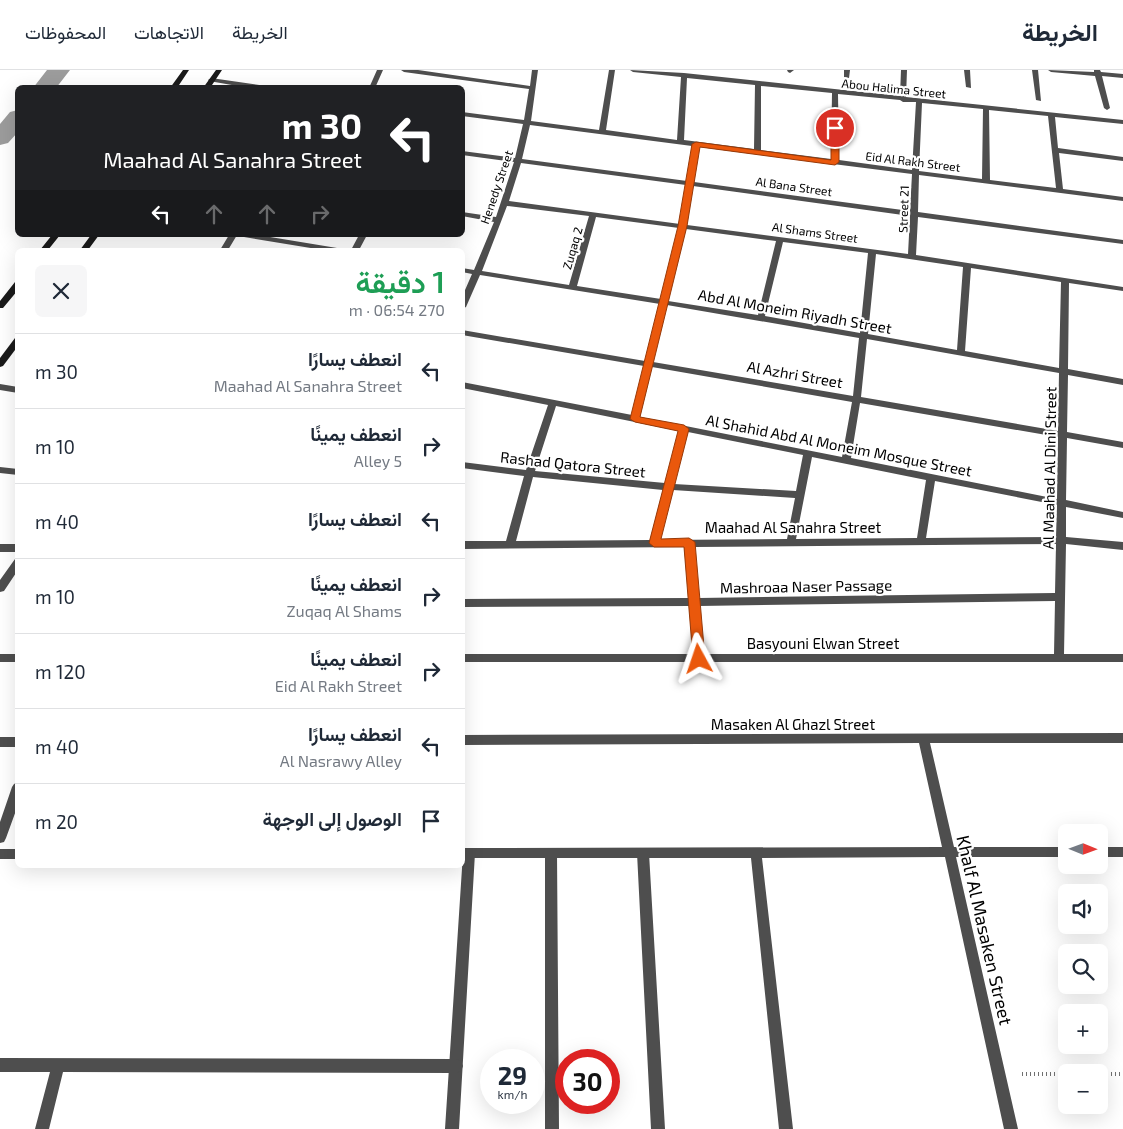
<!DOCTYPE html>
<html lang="ar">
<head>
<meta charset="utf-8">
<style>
	:root { --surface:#fff; --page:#f6f6f7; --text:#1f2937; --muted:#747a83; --line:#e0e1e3 }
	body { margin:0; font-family:"Exo 2",Vazirmatn,sans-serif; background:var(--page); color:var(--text); direction:rtl; height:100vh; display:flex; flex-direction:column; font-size:19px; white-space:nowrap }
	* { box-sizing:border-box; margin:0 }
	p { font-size:16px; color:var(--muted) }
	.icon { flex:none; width:28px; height:28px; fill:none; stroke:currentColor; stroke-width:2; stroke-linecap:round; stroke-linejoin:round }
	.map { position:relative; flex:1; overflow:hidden; direction:ltr }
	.drawer { position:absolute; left:15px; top:178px; width:450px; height:620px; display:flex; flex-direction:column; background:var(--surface); border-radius:8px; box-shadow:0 5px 20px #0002; direction:rtl }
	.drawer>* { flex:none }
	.hud { position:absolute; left:15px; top:15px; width:450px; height:152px; border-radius:8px; box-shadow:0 5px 20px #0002; direction:rtl; background:#202124; color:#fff; overflow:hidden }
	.needle { width:32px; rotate:91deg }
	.tools { position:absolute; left:1058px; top:754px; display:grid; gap:10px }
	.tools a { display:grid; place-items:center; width:50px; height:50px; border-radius:8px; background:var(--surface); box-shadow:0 5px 20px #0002; font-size:25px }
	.speed { position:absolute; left:480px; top:979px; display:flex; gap:10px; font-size:25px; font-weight:700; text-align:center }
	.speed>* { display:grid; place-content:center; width:65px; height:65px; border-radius:50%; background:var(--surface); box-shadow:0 5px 20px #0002; line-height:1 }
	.speed small { font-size:12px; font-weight:400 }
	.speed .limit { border:8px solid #d22; background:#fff; color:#111 }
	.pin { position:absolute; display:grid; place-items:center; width:42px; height:42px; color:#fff; margin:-21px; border:2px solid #fff; border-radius:50%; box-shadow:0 1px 5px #0007 }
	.me { position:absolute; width:55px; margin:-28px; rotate:355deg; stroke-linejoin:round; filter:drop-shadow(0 0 4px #0008) }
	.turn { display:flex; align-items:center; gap:18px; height:105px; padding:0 20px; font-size:22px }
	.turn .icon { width:65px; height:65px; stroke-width:2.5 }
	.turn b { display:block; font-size:35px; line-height:42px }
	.lanes { display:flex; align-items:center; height:48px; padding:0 20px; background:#0003; justify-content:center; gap:25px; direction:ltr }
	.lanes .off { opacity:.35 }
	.round { display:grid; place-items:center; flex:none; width:52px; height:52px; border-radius:8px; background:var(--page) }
	.summary { display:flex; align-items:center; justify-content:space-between; height:85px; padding:0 20px }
	h1 { font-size:30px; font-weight:600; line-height:38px; color:#1e9e55 }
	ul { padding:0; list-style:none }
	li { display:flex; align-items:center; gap:15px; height:75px; padding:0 20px; border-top:1px solid var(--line) }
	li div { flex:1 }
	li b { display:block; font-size:19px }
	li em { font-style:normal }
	header { display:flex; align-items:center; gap:30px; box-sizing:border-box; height:70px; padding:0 25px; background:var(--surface); border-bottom:1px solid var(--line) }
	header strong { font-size:24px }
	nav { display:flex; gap:28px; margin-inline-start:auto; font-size:18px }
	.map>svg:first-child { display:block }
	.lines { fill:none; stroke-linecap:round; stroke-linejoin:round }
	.canal { fill:#9c9c9c; fill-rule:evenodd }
	.path { stroke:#707070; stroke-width:4; stroke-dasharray:1 3; stroke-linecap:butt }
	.service { fill:#4e4e4e; fill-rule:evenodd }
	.minor { fill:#4e4e4e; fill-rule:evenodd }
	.secondary { fill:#1b1b1b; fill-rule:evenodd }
	.route { fill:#ea580c; stroke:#983908 }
	.labels { text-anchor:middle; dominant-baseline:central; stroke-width:4.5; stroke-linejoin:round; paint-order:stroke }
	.far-street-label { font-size:12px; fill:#000; stroke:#fff }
	.street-label { font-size:15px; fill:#000; stroke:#fff }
	.near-street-label { font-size:18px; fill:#000; stroke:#fff }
</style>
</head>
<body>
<header>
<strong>الخريطة</strong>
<nav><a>الخريطة</a><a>الاتجاهات</a><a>المحفوظات</a></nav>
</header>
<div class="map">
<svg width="1123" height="1059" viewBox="0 0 1123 1059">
	<rect width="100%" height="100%" fill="#fff"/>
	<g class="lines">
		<!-- canal -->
		<path class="canal" d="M47,0H70L56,18H33Z
			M18,40V62L8,73L0,75V54L10,42Z"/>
		<!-- path -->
		<path class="path" d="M1022,1004H1066
			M1099,1004H1123"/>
		<!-- service -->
		<path class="service" d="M469,778L473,779L475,783L459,1059H445L463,783L465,779Z
			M551,778L555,779L557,783L559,1059H545V783L547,779Z
			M643,778L647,779L649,783L665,1059H651L637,783L639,779Z"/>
		<!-- minor -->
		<path class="minor" d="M377,0H383L375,18H369Z
			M401,0H418L530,16L532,0H538L531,51L599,60L609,0H615L606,60L677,70L681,7L633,2L630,0L684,3L900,26L901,0H907L906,27L1123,50V54L1055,47L1058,78L1123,87V91L1059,83L1063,119L1123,127V131L919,105L918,142L1123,170V174L918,147L916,185L1123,217V221L1069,213L1068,299L1123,309V315L1068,305L1067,362L1123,372V378L1067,368L1066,430L1123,442V448L1066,437V467L1123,472V480L1066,474L1064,584H1123V592H462V584H693L689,536L462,537V529L689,528L684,477L462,479V471H506L524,406L462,398V392L526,400L548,335L462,318V312L632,345L644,296L462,265V260L645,291L660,234L480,205L466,237L462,239V227L472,204L462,202V198L474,200L494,152L462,146V142L496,147L514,92L462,85V81L515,88L523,54L462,46V42L524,50L529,19L404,2ZM687,8L755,15L754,79L684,70ZM761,16L832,23L831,89L761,80ZM838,24L900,30L903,32H916L912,100L839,90ZM922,33L983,39L982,109L919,101ZM989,40L1048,46L1056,118L990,110ZM530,55L692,76L687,111L522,89ZM699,77L912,104L910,141L694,112ZM521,93L686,115L680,154L509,131ZM693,116L910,146L908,184L687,155ZM507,136L589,146L569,215L482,201ZM596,147L679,158L661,229L577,216ZM686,159L776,171L758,245L668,231ZM783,172L868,183L860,263L765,246ZM876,184L963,197L957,280L868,264ZM971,198L1061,212L1059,298L965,281ZM667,235L859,268L853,326L653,292ZM867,269L1059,303L1058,361L861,327ZM652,297L852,332L842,387L640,347ZM860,333L1058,367L1057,429L851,388ZM556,336L679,361L665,413L535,401ZM688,362L803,385L796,421L674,414ZM812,387L926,410L917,468L796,469ZM533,407L663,420L650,470L516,471ZM935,411L1057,435L1056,467L926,468ZM673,420L795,428L787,469L660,470ZM1056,474L1055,523L699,528L694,477ZM1055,531L1054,584H704L699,536Z
			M787,0H794L790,3L788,2Z
			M844,0H850L849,8L844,7Z
			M964,0H970L971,18L966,17Z
			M1032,0H1038L1041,31L1036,30Z
			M1048,0L1094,2V0H1100L1101,2L1123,4V8L1102,6L1110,38L1107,40L1104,38L1095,6L1051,2Z
			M211,8L266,16L269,18H249L209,11L208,10Z
			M229,165H237L228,180H220Z
			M240,165H258L337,178L341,180H323L244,167Z
			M359,165H367L359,180H351Z
			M0,314L18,317V323L0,320Z
			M0,397L18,399V405L0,403Z
			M0,474H18V482H0Z
			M15,489H18V500L4,521L0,522V510Z
			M0,584H18V592H0Z
			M1123,663V673H930L954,777H1066V787H956L1018,1059H1004L945,787L762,788L793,1059H779L751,788H462V778L942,777L919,673L462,675V665Z
			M0,667H18V677H0Z
			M18,712V735L6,768L4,772L0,773V752L12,717L14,714Z
			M1099,777H1123V787H1099Z
			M0,779H18V789H0Z
			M0,988L456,989L461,991L463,996L461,1001L456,1003L63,1002L49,1059H35L50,1002H0Z"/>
		<!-- secondary -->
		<path class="secondary" d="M183,0H189L177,18H170Z
			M216,0H222L210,18H203Z
			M52,165H60L48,180H40Z
			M91,165H99L88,180H80Z
			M15,212H18V220L3,238H0V231Z
			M15,268H18V276L3,296L0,297V288Z"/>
	</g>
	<!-- route -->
	<path class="route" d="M835,55L839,58V92L835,95L700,77L687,156L640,347L684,355L689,359L661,469L689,468L695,472L705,589L703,592H695L693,589L684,477H654L649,473L678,361L635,352L630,349L678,156L692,74L696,72L831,90V58Z"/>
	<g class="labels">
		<!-- far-street labels -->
		<g class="far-street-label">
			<text transform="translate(894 18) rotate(6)">Abou Halima Street</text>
			<text transform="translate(913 91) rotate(7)">Eid Al Rakh Street</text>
			<text transform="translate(794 116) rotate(8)">Al Bana Street</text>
			<text transform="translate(496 117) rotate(-71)">Henedy Street</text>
			<text transform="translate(903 139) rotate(-88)">Street 21</text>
			<text transform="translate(815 162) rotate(8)">Al Shams Street</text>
			<text transform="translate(572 178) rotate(-74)">Zuqaq 2</text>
		</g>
		<!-- street labels -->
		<g class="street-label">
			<text transform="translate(795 241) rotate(10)">Abd Al Moneim Riyadh Street</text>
			<text transform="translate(795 304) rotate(10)">Al Azhri Street</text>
			<text transform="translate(839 375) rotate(11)">Al Shahid Abd Al Moneim Mosque Street</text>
			<text transform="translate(573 394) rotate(6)">Rashad Qatora Street</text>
			<text transform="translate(1049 398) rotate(-89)">Al Maahad Al Dini Street</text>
			<text x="793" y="457">Maahad Al Sanahra Street</text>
			<text transform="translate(806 516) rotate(-1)">Mashroaa Naser Passage</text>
			<text x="823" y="573">Basyouni Elwan Street</text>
			<text x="793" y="654">Masaken Al Ghazl Street</text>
		</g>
		<!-- near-street labels -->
		<g class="near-street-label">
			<text transform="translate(985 860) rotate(77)">Khalf Al Masaken Street</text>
		</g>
	</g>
</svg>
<div class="tools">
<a><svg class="needle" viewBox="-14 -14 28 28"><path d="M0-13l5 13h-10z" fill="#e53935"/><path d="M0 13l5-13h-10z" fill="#747a83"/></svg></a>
<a><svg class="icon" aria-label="sound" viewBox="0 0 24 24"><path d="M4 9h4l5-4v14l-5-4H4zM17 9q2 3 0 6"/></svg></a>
<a><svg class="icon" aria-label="search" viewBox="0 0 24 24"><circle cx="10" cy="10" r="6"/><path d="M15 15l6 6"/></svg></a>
<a>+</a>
<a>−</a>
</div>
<div class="speed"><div>29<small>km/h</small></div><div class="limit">30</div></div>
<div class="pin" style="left:835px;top:58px;background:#d93025"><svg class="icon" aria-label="arrive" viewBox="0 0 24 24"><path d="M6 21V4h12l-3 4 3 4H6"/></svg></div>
<svg class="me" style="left:699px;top:589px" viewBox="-20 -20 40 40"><path d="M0-17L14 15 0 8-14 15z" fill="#ea580c" stroke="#fff" stroke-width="4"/></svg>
<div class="hud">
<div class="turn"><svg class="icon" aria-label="left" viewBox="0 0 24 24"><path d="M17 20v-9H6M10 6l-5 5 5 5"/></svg><div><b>30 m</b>Maahad Al Sanahra Street</div></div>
<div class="lanes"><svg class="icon" aria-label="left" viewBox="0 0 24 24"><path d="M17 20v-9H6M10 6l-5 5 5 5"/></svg><svg class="icon off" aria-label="ahead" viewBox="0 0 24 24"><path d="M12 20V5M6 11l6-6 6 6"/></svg><svg class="icon off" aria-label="ahead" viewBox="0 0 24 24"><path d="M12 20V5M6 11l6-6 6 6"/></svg><svg class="icon off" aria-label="right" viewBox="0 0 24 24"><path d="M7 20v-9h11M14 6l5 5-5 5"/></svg></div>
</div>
<section class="drawer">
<div class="summary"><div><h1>1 دقيقة</h1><p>270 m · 06:54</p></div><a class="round"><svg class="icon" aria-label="close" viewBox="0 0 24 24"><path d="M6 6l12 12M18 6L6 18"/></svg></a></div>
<ul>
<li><svg class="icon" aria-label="left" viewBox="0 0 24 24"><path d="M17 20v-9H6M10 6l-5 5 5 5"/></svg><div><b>انعطف يسارًا</b><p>Maahad Al Sanahra Street</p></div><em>30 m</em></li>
<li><svg class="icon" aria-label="right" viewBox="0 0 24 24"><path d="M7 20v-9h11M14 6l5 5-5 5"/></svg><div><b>انعطف يمينًا</b><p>Alley 5</p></div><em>10 m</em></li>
<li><svg class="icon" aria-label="left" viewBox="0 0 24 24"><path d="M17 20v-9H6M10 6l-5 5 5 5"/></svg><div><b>انعطف يسارًا</b></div><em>40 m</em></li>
<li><svg class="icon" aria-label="right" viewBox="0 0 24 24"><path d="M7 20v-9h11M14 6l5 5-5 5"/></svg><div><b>انعطف يمينًا</b><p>Zuqaq Al Shams</p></div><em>10 m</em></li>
<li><svg class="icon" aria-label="right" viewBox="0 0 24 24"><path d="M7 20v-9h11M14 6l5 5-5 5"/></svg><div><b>انعطف يمينًا</b><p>Eid Al Rakh Street</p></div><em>120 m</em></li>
<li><svg class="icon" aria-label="left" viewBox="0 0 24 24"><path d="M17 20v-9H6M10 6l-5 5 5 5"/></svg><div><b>انعطف يسارًا</b><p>Al Nasrawy Alley</p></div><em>40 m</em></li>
<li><svg class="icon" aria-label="arrive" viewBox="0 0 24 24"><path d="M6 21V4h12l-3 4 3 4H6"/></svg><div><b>الوصول إلى الوجهة</b></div><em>20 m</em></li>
</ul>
</section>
</div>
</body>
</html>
